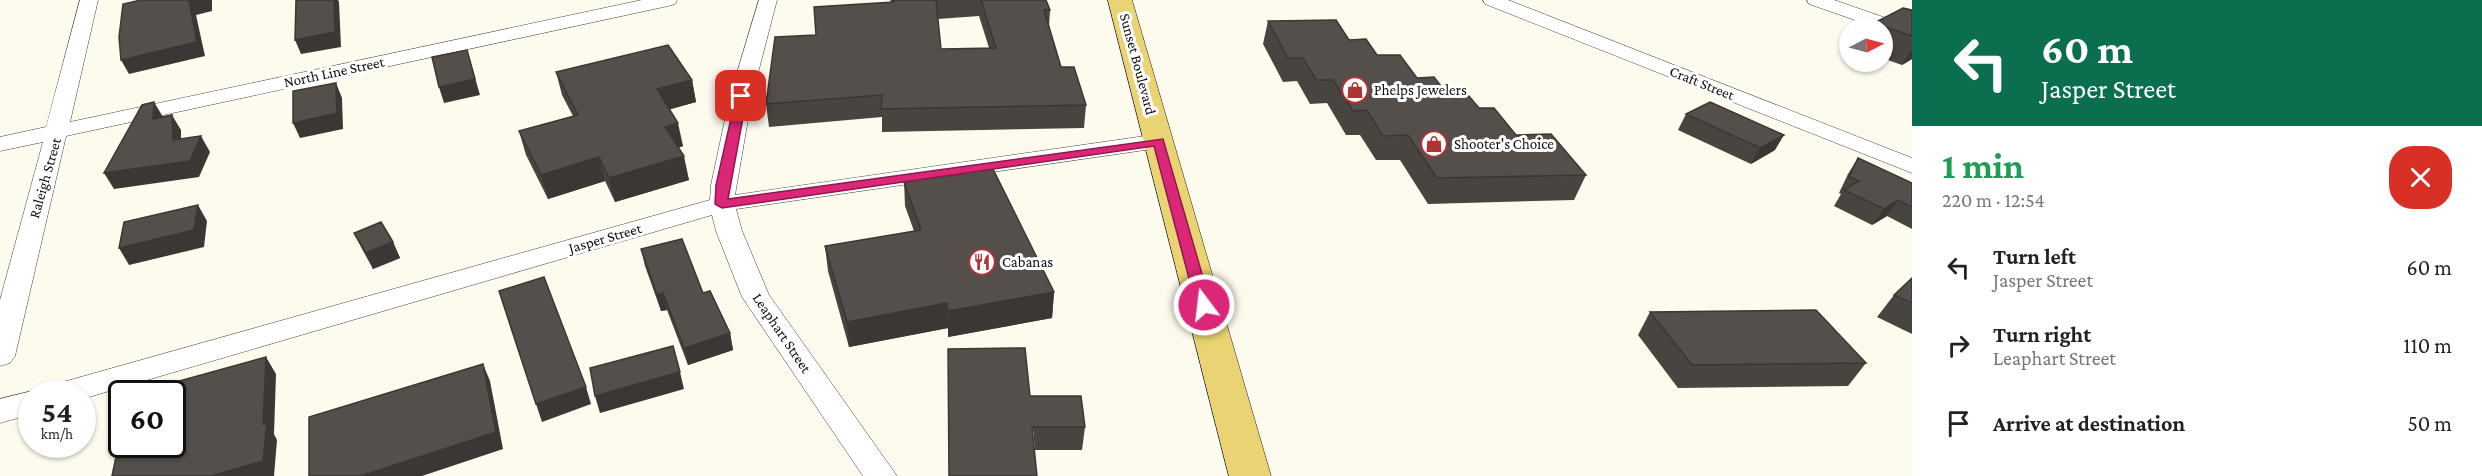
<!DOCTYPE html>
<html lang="en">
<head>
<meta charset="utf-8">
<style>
	:root { --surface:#fff; --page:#f2f2f2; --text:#222; --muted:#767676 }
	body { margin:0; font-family:"Crimson Pro",serif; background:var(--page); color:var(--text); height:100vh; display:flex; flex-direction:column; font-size:22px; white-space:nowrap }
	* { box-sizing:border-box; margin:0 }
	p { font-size:20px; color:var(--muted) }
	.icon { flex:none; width:33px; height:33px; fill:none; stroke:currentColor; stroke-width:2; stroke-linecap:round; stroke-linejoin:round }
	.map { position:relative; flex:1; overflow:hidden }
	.drawer { display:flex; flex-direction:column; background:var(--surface); width:570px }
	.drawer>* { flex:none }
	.hud { background:#0b6e4f; color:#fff; overflow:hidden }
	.needle { width:39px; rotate:84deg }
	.tools { position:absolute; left:1839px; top:18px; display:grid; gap:12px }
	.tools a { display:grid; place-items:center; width:54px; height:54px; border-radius:50%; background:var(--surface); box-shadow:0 2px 4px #0004; font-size:30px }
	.speed { position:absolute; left:18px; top:380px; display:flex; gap:12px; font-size:30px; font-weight:700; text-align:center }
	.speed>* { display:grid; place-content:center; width:78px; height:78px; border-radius:50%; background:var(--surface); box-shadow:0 2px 4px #0004; line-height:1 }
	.speed small { font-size:15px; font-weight:400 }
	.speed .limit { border:3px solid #111; border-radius:9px; background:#fff; color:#111 }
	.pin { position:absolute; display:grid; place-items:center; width:51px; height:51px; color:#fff; margin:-26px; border-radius:12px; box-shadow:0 3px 9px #0006 }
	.me { position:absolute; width:66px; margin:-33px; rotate:345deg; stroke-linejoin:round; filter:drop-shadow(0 0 4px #0008) }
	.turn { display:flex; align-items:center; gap:21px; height:126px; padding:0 30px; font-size:27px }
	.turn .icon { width:78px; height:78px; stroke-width:2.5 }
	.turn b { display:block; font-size:42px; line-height:51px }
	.round { display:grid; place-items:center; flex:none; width:63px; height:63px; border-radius:24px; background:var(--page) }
	.summary { display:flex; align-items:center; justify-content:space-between; height:102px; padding:0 30px }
	h1 { font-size:36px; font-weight:700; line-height:45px; color:#1e9e55 }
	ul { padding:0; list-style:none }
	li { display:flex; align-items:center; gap:18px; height:78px; padding:0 30px }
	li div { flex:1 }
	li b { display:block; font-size:22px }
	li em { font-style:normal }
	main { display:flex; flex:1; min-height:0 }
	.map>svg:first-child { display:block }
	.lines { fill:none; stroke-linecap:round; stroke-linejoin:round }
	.minor-casing { stroke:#404040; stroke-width:1 }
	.primary-casing { stroke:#1e1e1e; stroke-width:1 }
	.minor { fill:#fff; fill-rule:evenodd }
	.primary { fill:#e9d372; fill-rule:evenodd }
	.wall { fill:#484440; fill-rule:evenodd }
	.shaded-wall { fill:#3b3734 }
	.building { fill:#544f4a; stroke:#3b3734; stroke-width:1.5 }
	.route { fill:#db2777; stroke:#8e194d; stroke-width:1.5 }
	.labels { text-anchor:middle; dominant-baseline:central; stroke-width:6; stroke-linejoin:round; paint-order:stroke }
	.street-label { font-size:15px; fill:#0d0d0d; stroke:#fff }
	.poi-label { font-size:15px; fill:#0d0d0d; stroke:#fff; text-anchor:start }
</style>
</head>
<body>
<main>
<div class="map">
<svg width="1912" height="476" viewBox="0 0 1912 476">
	<rect width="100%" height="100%" fill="#fdfbee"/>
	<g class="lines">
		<!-- minor casing -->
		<g class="minor-casing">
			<path id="minor" d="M80,0H98L70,122L642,0H677L675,4L668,6L66,136L15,356L10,363L0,366V300L43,142L0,151V137L46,127Z
				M759,0H777L752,96L735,195L1159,134L1167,136L1170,141L1167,146L1159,148L736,209L742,231L769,295L897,476H863L742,297L716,231L712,215L82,399V393H48L52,385L63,382L710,200L711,185L730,96Z
				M1483,0H1508L1912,158V173L1485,4Z
				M1807,0H1834L1912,27V40L1809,4Z
				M32,391L40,393H32V414L0,423V399Z"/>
		</g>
		<!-- primary casing -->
		<g class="primary-casing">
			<path id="primary" d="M1108,0H1132L1271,476H1229Z"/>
		</g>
		<!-- minor -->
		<use href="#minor" class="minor"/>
		<!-- primary -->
		<use href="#primary" class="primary"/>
	</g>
	<!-- wall -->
	<path class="wall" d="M890,0H1046L1050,10L1049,28L1061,67L1086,105L1084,128L882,132V117L769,127L766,104L816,35L891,2ZM979,16L989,48L941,49L938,19Z
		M1912,10V59L1902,65L1882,58V28H1871L1874,23Z
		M1268,21L1349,40L1448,95L1479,108L1516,135L1586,175L1574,200L1428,204L1400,160H1376L1360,135H1346L1327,103L1310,104L1297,81L1283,82L1263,44Z
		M556,72L692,80L696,102L670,109L683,146L678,148L689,180L615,202L605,181L548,199L526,155L519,131L573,116L562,95Z
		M1686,114L1775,150L1751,164L1678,130Z
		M1858,158L1912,183V229L1887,216L1872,225L1834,206L1841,194L1839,193L1848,174Z
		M904,182L1054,292L1052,318L948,337V328L849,347L828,271L825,246L914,231L905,206Z
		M354,233L393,242L400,258L373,269L362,249Z
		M641,249L703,293L730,333L733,350L688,365L667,310L661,311L645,266Z
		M1912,278V334L1877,317L1894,295Z
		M1650,312L1866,363L1848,386L1678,388L1638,335Z
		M1030,396L1085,427L1082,450H1035Z"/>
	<!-- shaded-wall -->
	<path class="shaded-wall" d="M192,0H212V11L196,15L205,56L129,74L121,60L189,1Z
		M334,0H338L339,2L341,47L301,54L295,40Z
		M1912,49V59L1902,65Z
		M467,50L480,95L444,103L439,87Z
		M692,80L696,102L661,112L657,89Z
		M336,83L342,98L343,129L300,138L293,123Z
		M154,102L163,117L153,119Z
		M172,115L181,130V156L173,140Z
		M678,123L683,146L670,150L665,127Z
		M1784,135L1775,150L1751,164L1760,148Z
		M201,136L210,152L199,177L114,189L104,173Z
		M684,156L689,180L615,202L609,178Z
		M599,157L605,181L548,199L541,175Z
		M1898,200L1887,216L1872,225L1884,209Z
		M198,205L207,221L204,247L129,265L119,248Z
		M393,242L400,258L373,269L366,253Z
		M1054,292L1052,318L948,337V311Z
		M663,293L667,310L661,311L657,295Z
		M947,303L948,328L849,347L847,322Z
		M730,333L733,350L688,365L684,348Z
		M266,357L276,374L274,434L277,440L274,476H211L263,424Z
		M483,364L490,381L503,449L422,476H361Z
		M680,372L684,389L600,413L595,396Z
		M586,387L591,404L542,422L536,404Z"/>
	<!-- building -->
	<path class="building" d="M141,0H192L189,1L197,42L121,60L119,37L123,4Z
		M296,0H334L335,32L295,40Z
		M893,0H936L941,49L996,48L981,0H1046L1050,10H1044L1061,67H1074L1086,105L881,109L882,95L766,104L775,37L816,35L814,7L894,2Z
		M1903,8L1912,10V36L1874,23Z
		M1336,20L1349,40L1366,39L1377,55H1400L1417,78L1434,77L1448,95H1468L1479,108H1494L1516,135L1551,134L1586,175L1437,178L1408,135L1383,136L1367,110L1353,111L1333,80H1316L1303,58H1288L1268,21Z
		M668,45L692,80L657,89L678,123L665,127L684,156L609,178L599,157L541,175L519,131L578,115L556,72Z
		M467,50L475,79L439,87L432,57Z
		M336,83L337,113L293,123V91Z
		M154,102L153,119L172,115L173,140L201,136L190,161L104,173L142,105Z
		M1710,102L1784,135L1760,148L1686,114Z
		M1858,158L1912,183V207L1898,200L1884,209L1844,190L1859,181L1849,177Z
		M993,169L1054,292L948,311L947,303L847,322L825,246L921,230L904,182Z
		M198,205L194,230L119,248L124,222Z
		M381,222L393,242L366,253L354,233Z
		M682,239L703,293L710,291L730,333L684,348L663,293L657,295L641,249Z
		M544,277L586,387L536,404L499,291Z
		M1912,278V303L1894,295Z
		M1816,310L1866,363L1692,365L1650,312Z
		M673,346L680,372L595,396L590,368Z
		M1025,348L1030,396H1081L1085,427H1032L1037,476H949L948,349Z
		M266,357L263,424L267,423L263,461L211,476H112L121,433L119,434L122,419V444H172V393H136Z
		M483,364L496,432L361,476H309V417Z"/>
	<!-- route -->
	<path class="route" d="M741,93L747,96L728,199L1163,139L1211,305L1204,310L1196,305L1154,146L722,208L715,204L716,185L736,96Z"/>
	<!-- icons -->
	<defs>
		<g id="shop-ring" transform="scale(1.35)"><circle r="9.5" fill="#fff" stroke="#ad3534" stroke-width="1.5"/><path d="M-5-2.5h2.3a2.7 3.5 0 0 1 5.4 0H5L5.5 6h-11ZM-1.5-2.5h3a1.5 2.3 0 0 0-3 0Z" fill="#ad3534"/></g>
		<g id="restaurant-ring" transform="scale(1.35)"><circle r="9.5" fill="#fff" stroke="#ad3534" stroke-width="1.5"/><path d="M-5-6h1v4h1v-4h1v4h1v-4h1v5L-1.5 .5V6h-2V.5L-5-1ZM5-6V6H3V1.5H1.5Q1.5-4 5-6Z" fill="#ad3534"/></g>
	</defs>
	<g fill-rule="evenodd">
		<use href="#shop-ring" x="1355" y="90"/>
		<use href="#shop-ring" x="1434" y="144"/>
		<use href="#restaurant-ring" x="982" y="262"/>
	</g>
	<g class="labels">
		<!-- street labels -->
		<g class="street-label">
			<text transform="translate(1138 64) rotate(75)">Sunset Boulevard</text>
			<text transform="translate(334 72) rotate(-12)">North Line Street</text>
			<text transform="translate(1702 83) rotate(22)">Craft Street</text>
			<text transform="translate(45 178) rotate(-74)">Raleigh Street</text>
			<text transform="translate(605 238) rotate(-16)">Jasper Street</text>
			<text transform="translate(782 333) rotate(56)">Leaphart Street</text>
		</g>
		<!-- poi labels -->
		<g class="poi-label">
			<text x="1374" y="90">Phelps Jewelers</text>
			<text x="1454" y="144">Shooter's Choice</text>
			<text x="1002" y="262">Cabanas</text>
		</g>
	</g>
</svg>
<div class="tools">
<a><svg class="needle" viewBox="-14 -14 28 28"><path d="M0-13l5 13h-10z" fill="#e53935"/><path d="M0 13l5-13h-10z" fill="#767676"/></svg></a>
</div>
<div class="speed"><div>54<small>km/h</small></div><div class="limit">60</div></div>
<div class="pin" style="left:741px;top:96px;background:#d93025"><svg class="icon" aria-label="arrive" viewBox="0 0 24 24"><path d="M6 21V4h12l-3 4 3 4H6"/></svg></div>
<svg class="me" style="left:1204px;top:305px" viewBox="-20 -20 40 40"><circle r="17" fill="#db2777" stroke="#fff" stroke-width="3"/><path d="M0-11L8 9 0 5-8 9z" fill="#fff"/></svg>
</div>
<section class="drawer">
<div class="hud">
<div class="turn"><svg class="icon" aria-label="left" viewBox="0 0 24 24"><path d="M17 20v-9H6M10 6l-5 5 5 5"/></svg><div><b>60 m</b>Jasper Street</div></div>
</div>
<div class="summary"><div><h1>1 min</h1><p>220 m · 12:54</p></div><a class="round" style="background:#d93025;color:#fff"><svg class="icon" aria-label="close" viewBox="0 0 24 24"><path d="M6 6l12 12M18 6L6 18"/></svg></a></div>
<ul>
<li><svg class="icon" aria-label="left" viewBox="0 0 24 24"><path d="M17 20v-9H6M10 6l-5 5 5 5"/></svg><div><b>Turn left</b><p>Jasper Street</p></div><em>60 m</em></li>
<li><svg class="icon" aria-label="right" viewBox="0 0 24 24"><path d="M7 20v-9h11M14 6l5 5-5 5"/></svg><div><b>Turn right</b><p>Leaphart Street</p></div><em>110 m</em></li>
<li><svg class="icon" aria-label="arrive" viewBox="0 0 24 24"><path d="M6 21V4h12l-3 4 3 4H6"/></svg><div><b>Arrive at destination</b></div><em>50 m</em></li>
</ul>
</section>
</main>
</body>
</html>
